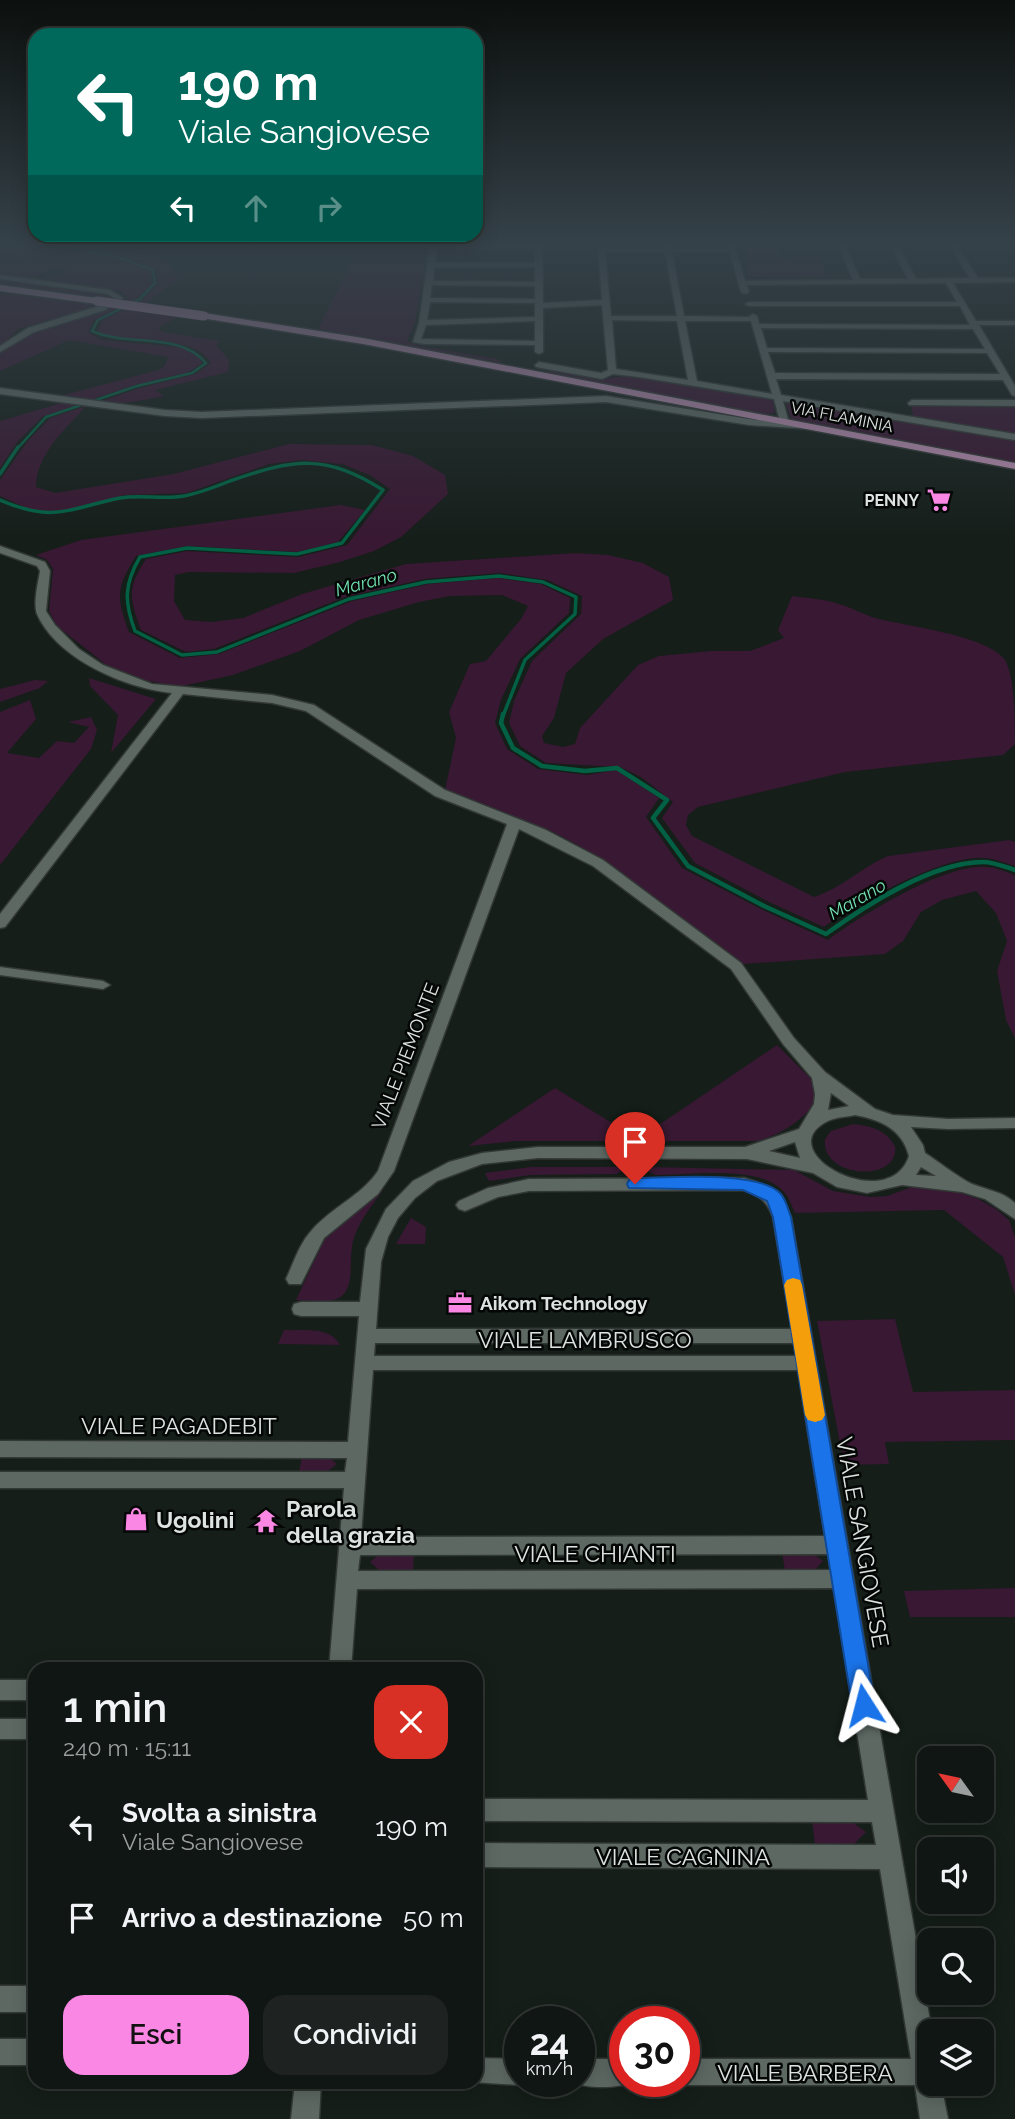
<!DOCTYPE html>
<html lang="it">
<head>
<meta charset="utf-8">
<style>
	:root { --surface:#101613; --page:#1e2321; --text:#f1f3f6; --muted:#9c9fa0; --line:#303533; --accent:#fb87e5 }
	body { margin:0; font-family:Raleway,sans-serif; background:var(--page); color:var(--text); height:100vh; display:flex; flex-direction:column; font-size:26px; white-space:nowrap }
	* { box-sizing:border-box; margin:0 }
	p { font-size:23px; color:var(--muted) }
	.icon { flex:none; width:38px; height:38px; fill:none; stroke:currentColor; stroke-width:2; stroke-linecap:round; stroke-linejoin:round }
	.map { position:relative; flex:1; overflow:hidden }
	.details { position:absolute; left:28px; top:1662px; width:455px; height:427px; display:flex; flex-direction:column; background:var(--surface); border-radius:21px; box-shadow:0 4px 18px #0003,0 0 0 2px var(--line) }
	.details>* { flex:none }
	.guide { position:absolute; left:28px; top:28px; width:455px; height:214px; border-radius:21px; box-shadow:0 4px 18px #0003,0 0 0 2px var(--line); background:#00695c; color:#fff; overflow:hidden }
	.needle { width:46px; rotate:303deg }
	.tools { position:absolute; left:917px; top:1746px; display:grid; gap:14px }
	.tools a { display:grid; place-items:center; width:77px; height:77px; border-radius:14px; background:var(--surface); box-shadow:0 4px 18px #0003,0 0 0 2px var(--line); font-size:35px }
	.speed { position:absolute; left:504px; top:2006px; display:flex; gap:14px; font-size:35px; font-weight:700; text-align:center }
	.speed>* { display:grid; place-content:center; width:91px; height:91px; border-radius:50%; background:var(--surface); box-shadow:0 4px 18px #0003,0 0 0 2px var(--line); line-height:1 }
	.speed small { font-size:18px; font-weight:400 }
	.speed .limit { border:10px solid #d22; background:#fff; color:#111 }
	.pin { position:absolute; display:grid; place-items:center; width:60px; height:60px; color:#fff; margin:-72px -30px; border-radius:50% 50% 50% 0; rotate:-45deg; box-shadow:0 0 7px #0007 }
	.pin .icon { rotate:45deg }
	.me { position:absolute; width:77px; margin:-38px; rotate:351deg; stroke-linejoin:round; filter:drop-shadow(0 0 5px #0008) }
	.turn { display:flex; align-items:center; gap:24px; height:147px; padding:0 35px; font-size:32px }
	.turn .icon { width:91px; height:91px; stroke-width:2.5 }
	.turn b { display:block; font-size:49px; line-height:60px }
	.lanes { display:flex; align-items:center; height:66px; padding:0 35px; background:#0003; justify-content:center; gap:35px; direction:ltr }
	.lanes .off { opacity:.35 }
	.round { display:grid; place-items:center; flex:none; width:74px; height:74px; border-radius:21px; background:var(--page) }
	.overview { display:flex; align-items:center; justify-content:space-between; height:119px; padding:0 35px }
	h1 { font-size:42px; font-weight:600; line-height:52px }
	.primary-button { display:flex; gap:14px; margin-top:auto; padding:14px 35px }
	.primary-button a { flex:1; height:80px; border-radius:21px; background:var(--accent); color:#111; font-size:28px; font-weight:600; line-height:80px; text-align:center }
	.primary-button a+a { background:var(--page); color:var(--text) }
	ul { padding:0; list-style:none }
	li { display:flex; align-items:center; gap:21px; height:91px; padding:0 35px }
	li div { flex:1 }
	li b { display:block; font-size:26px }
	li em { font-style:normal }
	.map>svg:first-child { display:block }
	.green { fill:#381832 }
	.lines { fill:none; stroke-linecap:round; stroke-linejoin:round }
	.stream-far2 { stroke:#026144; stroke-width:2.5 }
	.stream-far1 { stroke:#026144; stroke-width:3.5 }
	.stream { stroke:#026144; stroke-width:4.5 }
	.street-casing { stroke:#323835; stroke-width:3 }
	.primary-casing { stroke:#323835; stroke-width:3 }
	.street { fill:#5d6863; fill-rule:evenodd }
	.primary { fill:#b187a9; fill-rule:evenodd }
	.primary-bridge-casing { stroke:#323835; stroke-width:10; stroke-linecap:butt }
	.primary-bridge { stroke:#b187a9; stroke-width:9 }
	.route { fill:#1a73e8; stroke:#114b97; stroke-width:2 }
	.slow { fill:#f59e0b }
	.labels { text-anchor:middle; dominant-baseline:central; stroke-width:5; stroke-linejoin:round; paint-order:stroke }
	.far-street-label { font-size:16px; fill:#dde3e0; stroke:#040706 }
	.far-poi-label { font-size:16px; font-weight:bold; fill:#dde3e0; stroke:#040706; text-anchor:end }
	.far-water-label { font-size:18px; font-style:italic; fill:#73e1b4; stroke:#040706 }
	.street-label { font-size:19px; fill:#dde3e0; stroke:#040706 }
	.poi-label { font-size:19px; font-weight:bold; fill:#dde3e0; stroke:#040706; text-anchor:start }
	.near-street-label { font-size:23px; fill:#dde3e0; stroke:#040706 }
	.near-poi-label { font-size:23px; font-weight:bold; fill:#dde3e0; stroke:#040706; text-anchor:start }
</style>
</head>
<body>
<div class="map">
<svg width="1015" height="2119" viewBox="0 0 1015 2119">
	<rect width="100%" height="100%" fill="#151e19"/>
	<!-- green -->
	<path class="green" d="M0,244C42,244 113,250 150,270L152,283L133,302L125,300L127,296L120,291L48,280L67,271L60,267L29,279L0,276Z
		M46,244H86L165,260L178,278L146,304L139,303L159,283L157,270C124,251 83,250 46,244Z
		M745,246H776L783,262H793L791,256H820L826,277H749L745,262H750Z
		M352,263H425L415,323L407,341L420,346L497,359L503,363L320,329L319,326Z
		M0,280L107,293L114,297L110,299L0,285Z
		M13,292L104,304L18,329L0,347V295Z
		M113,306L120,307L94,320L88,332L101,340L186,348L198,356L202,363L189,372L135,385L90,400L60,396L159,370L165,366L168,357L69,340L0,371V354L32,332Z
		M127,308L179,316L158,328L162,332L220,341L216,345L229,360L228,372L155,390L164,396C143,400 120,406 99,402L140,388L196,374L211,363C198,337 135,340 108,337L97,331L103,320Z
		M551,370L603,379L624,376L643,378L768,399L773,401L775,413L762,415L547,372Z
		M785,400L1015,440V462L801,422L791,419Z
		M62,403L77,405L42,417L18,441L0,468V421Z
		M911,405H1015V434L913,416Z
		M86,406C66,429 36,454 36,487L55,493L174,474L289,444L372,445L413,456L445,475L448,494L401,537L374,551L340,562L294,573L189,572L175,575L174,601L185,620L212,622L243,618L302,594L406,564L576,553L608,555L643,563L669,577L673,600L603,639L566,673L554,718L542,736L544,743L563,747L575,744L580,728L638,665L659,656L712,651H750L784,638L778,630L792,596C807,598 825,599 839,604C853,608 866,616 879,619C907,626 989,636 1005,660C1015,676 1015,724 1015,744L1003,755L845,772L698,807L688,815L686,825L692,836L814,897C842,888 862,867 888,856L1009,840L1015,842V866C1005,863 993,858 983,858C944,855 855,904 824,927L769,902L695,863L662,818L673,802L641,777L620,767L546,763L520,746L509,723L514,701L532,661L581,614L582,596L547,580L499,573L425,579L345,597L214,649L186,652L141,630C129,598 127,588 146,559L187,551L298,557L347,545L390,489L370,475L342,464L301,460L269,464L187,493L124,495L59,513L33,511L0,496V480L28,441L50,418Z
		M341,505L365,510L338,542L297,552L187,546L136,556C116,588 116,597 129,632L180,658L219,654L352,601L428,584L498,578L541,584L570,598L569,613L520,659L501,700L495,723L507,749L538,769L587,775L616,770L659,798L646,817L682,868L759,908L828,940C860,916 946,863 986,867C994,867 1004,871 1012,874L1015,876V1038L1006,1020L997,971L1007,941L996,913L976,891L942,900L921,912L903,941L885,954L743,964L602,860L574,843L549,830L445,790L456,738L449,712L470,664L486,661L521,619L528,606L502,595L450,596L419,602L359,620L300,651L233,675L178,687L136,678L105,664L57,626L49,611L53,569L47,560L36,555L81,540Z
		M89,678L156,699L111,753L118,715L90,686Z
		M35,680L48,681L40,688L0,702V689Z
		M30,700L36,719L7,753L39,758L57,741L74,743L89,727L68,722L91,717L97,730L91,749L0,865V712Z
		M777,1045L814,1082L817,1100C804,1120 780,1135 757,1141H516L468,1146L555,1088L638,1139Z
		M853,1124C871,1126 886,1130 895,1146C900,1184 820,1178 825,1139L831,1131Z
		M531,1167H618L622,1171L616,1174L530,1175L489,1181L485,1173Z
		M648,1167L794,1170L833,1191L871,1197L887,1196L917,1185L952,1190L978,1199L996,1209L1009,1220L1015,1237V1295L1003,1257L944,1210L795,1213C791,1204 788,1195 781,1189C755,1165 690,1175 656,1175L649,1172Z
		M383,1190C371,1207 355,1226 352,1247C349,1263 355,1289 339,1298C328,1304 309,1300 296,1300L325,1238L339,1220Z
		M411,1218L426,1227L425,1244H396Z
		M895,1319L913,1392L1015,1390V1440L885,1442L889,1464L844,1465L817,1321Z
		M284,1330C304,1331 330,1326 340,1345L278,1344Z
		M302,1456H327L337,1464L325,1473H299Z
		M382,1552H414L413,1571L381,1572L370,1562Z
		M782,1552H811L823,1561L814,1571H785Z
		M1015,1588V1617H910L904,1591Z
		M812,1819H848L866,1832L852,1846H815Z"/>
	<g class="lines">
		<!-- stream-far2 -->
		<path class="stream-far2" d="M17,449L46,417L137,386L192,373L206,363C179,331 128,347 92,331L98,320L140,299L155,283L153,270L112,255L38,244"/>
		<!-- stream-far1 -->
		<path class="stream-far1" d="M0,474L18,447
			M0,500C54,523 67,509 120,498C141,494 163,500 184,496C200,493 215,487 230,481C294,459 324,453 383,490L342,543L297,554L187,548L140,557C124,584 124,602 135,631L182,655L217,652L349,599L426,582L499,576L543,582L576,597L575,614L525,660L503,716"/>
		<!-- stream -->
		<path class="stream" d="M503,714L501,723L513,748L542,766L585,771L617,768L667,800L653,818L688,866L764,906L826,934C866,905 933,862 983,862C994,862 1005,867 1015,870"/>
		<!-- street casing -->
		<g class="street-casing">
			<path id="street" d="M430,244H542L543,303L602,300L598,244H604L605,248H664V244H670L671,248H729L728,244H734L745,281L853,280L838,244H845L860,279H908L890,244H897L916,279L970,278L949,244H956L978,278H1015V282L953,283L976,321H1015V325H979L1015,386V396L1012,395L1003,380L776,379L781,395L1015,434V440L783,401L789,423L812,425V429L749,425L606,402L202,418L165,416L0,394V388L165,410L202,412L606,396L749,419L780,422L774,399L639,377L613,374L602,379L536,367L535,365L539,362L601,373L608,370L602,305L543,308V352L539,354L535,352V345L424,344L413,342L419,323ZM437,249H535V263H435ZM605,252H665L677,316H611ZM672,252H730L741,292L745,294L749,292L747,285L946,283L957,302H749L745,304L749,306H960L970,325L759,324L757,316L753,314L749,317L684,316ZM434,267H535V282L433,281ZM432,285L535,286V299L430,298ZM430,302L535,303V317L427,320ZM612,320L677,321L688,380L616,369ZM535,321V341L421,339L426,325ZM685,321H751L772,394L697,381ZM761,328L973,329L985,349L767,348ZM768,352L987,353L1000,374L775,373Z
				M1009,244H1015V249H1012Z
				M0,275L110,290L123,298L105,310L34,332L0,352V346L28,328L99,306L114,298L108,294L0,279Z
				M912,400H1015V406L909,405L908,403Z
				M0,546L45,562L50,571L46,611L55,625L79,649L103,665L152,684L272,695L314,705L445,790L546,830L603,860L741,963L794,1038L825,1072L875,1109L893,1115L948,1119L1015,1118V1128L948,1129L911,1127L923,1145L925,1153C939,1162 954,1174 968,1182C984,1190 1001,1190 1015,1203V1219L985,1199L962,1192L902,1185L867,1193L837,1187L813,1173L747,1159L538,1158L482,1164L437,1181L415,1198L398,1218L388,1237L381,1262L376,1329H792L773,1217C767,1202 760,1195 744,1190L529,1191L498,1197L465,1211L459,1209L456,1205L459,1201L488,1188L529,1179L744,1178C769,1185 781,1193 791,1217L932,2032H929V2084H941L948,2119H920L915,2085H684L674,2081H684V2059H911L880,1869L476,1867V1843L876,1845L872,1822L476,1821V1799L868,1800L834,1588L357,1589L351,1670H329L344,1488H0V1472H345L347,1458L0,1457V1441L348,1442L359,1316H301L294,1314L292,1309L294,1304L301,1302H360L366,1249L386,1209L413,1181L449,1162L482,1153L538,1147H745L799,1129L814,1104L815,1094L812,1078L783,1044L731,969L593,866L519,829L394,1171L378,1194L324,1238L301,1284H289L286,1279C294,1262 299,1244 312,1230C332,1207 361,1196 378,1171L507,824L435,796L306,711L272,703L183,694L5,927L0,928V914L172,693C125,688 57,659 37,614C33,603 38,583 40,571L37,566L0,553ZM831,1093L849,1106L828,1110ZM855,1115C881,1120 902,1129 909,1156C889,1217 767,1151 828,1121C836,1117 847,1117 855,1115ZM795,1142L800,1158L769,1151ZM921,1167L936,1176L916,1175ZM375,1343H794L796,1356H374ZM373,1370H798L825,1536L361,1537ZM828,1554L831,1570L358,1571L360,1555Z
				M0,967L103,981L110,985L103,989L0,975Z
				M0,1680H35V1700H0Z
				M0,1719H35V1739H0Z
				M0,1986H35V2012H0Z
				M0,2039H35V2065H0Z
				M476,2058L520,2059V2081H529L520,2085L472,2082H476Z
				M579,2059H625V2081H635C619,2089 585,2089 569,2081H579Z
				M295,2082H321L319,2119H291Z"/>
		</g>
		<!-- primary casing -->
		<g class="primary-casing">
			<path id="primary" d="M0,285L97,298L101,301L97,304L0,291Z
				M204,313L363,338L1015,463V469L363,344L201,318Z"/>
		</g>
		<!-- street -->
		<use href="#street" class="street"/>
		<!-- primary -->
		<use href="#primary" class="primary"/>
		<!-- primary-bridge casing -->
		<g class="primary-bridge-casing">
			<path id="primary-bridge" d="M97,301L204,316"/>
		</g>
		<!-- primary-bridge -->
		<use href="#primary-bridge" class="primary-bridge"/>
	</g>
	<!-- sky -->
	<linearGradient id="sky" x2="0" y2="1"><stop stop-color="#0c100e"/><stop offset="0.45" stop-color="#354149"/><stop offset="1" stop-color="#354149" stop-opacity="0"/></linearGradient>
	<rect width="1015" height="540" fill="url(#sky)"/>
	<!-- route -->
	<path class="route" d="M635,1178C668,1178 757,1170 780,1193C786,1199 788,1210 791,1217L875,1705L872,1712L864,1715L856,1712L852,1705L773,1217L767,1201L743,1190L629,1188L627,1184L629,1180Z"/>
	<!-- slow -->
	<path class="slow" d="M793,1278L800,1280L802,1285L825,1415L822,1420L815,1422L808,1420L805,1415L784,1285L787,1280Z"/>
	<!-- icons -->
	<defs>
		<g id="supermarket-bare" transform="scale(1.89)"><path d="M-6-5.5h2.5l.6 2H6L4.5 2H-2.5L-4.4-4H-6ZM-1.5 3.2a1.3 1.3 0 1 0 .1 0ZM3 3.2a1.3 1.3 0 1 0 .1 0Z" fill="#fb87e5" stroke="#040706" stroke-width="2.5" paint-order="stroke"/></g>
		<g id="office-bare" transform="scale(1.89)"><path d="M-6-3h4V-5.5h4V-3h4V5H-6ZM-1-4.5V-3h2v-1.5ZM-6 0V1H6V0Z" fill="#fb87e5" stroke="#040706" stroke-width="2.5" paint-order="stroke"/></g>
		<g id="shop-bare" transform="scale(1.89)"><path d="M-5-2.5h2.3a2.7 3.5 0 0 1 5.4 0H5L5.5 6h-11ZM-1.5-2.5h3a1.5 2.3 0 0 0-3 0Z" fill="#fb87e5" stroke="#040706" stroke-width="2.5" paint-order="stroke"/></g>
		<g id="temple-bare" transform="scale(1.89)"><path d="M0-6L5-2H3V0L6.5 2.5H4V6H1.5V3h-3V6H-4V2.5H-6.5L-3 0V-2H-5Z" fill="#fb87e5" stroke="#040706" stroke-width="2.5" paint-order="stroke"/></g>
	</defs>
	<g fill-rule="evenodd">
		<use href="#supermarket-bare" x="939" y="500"/>
		<use href="#office-bare" x="460" y="1303"/>
		<use href="#shop-bare" x="136" y="1519"/>
		<use href="#temple-bare" x="266" y="1521"/>
	</g>
	<g class="labels">
		<!-- far-street labels -->
		<g class="far-street-label">
			<text transform="translate(842 417) rotate(11)">VIA FLAMINIA</text>
		</g>
		<!-- far-poi labels -->
		<g class="far-poi-label">
			<text x="919" y="500">PENNY</text>
		</g>
		<!-- far-water labels -->
		<g class="far-water-label">
			<text transform="translate(366 582) rotate(-15)">Marano</text>
			<text transform="translate(857 899) rotate(-30)">Marano</text>
		</g>
		<!-- street labels -->
		<g class="street-label">
			<text transform="translate(405 1056) rotate(-69)">VIALE PIEMONTE</text>
		</g>
		<!-- poi labels -->
		<g class="poi-label">
			<text x="480" y="1303">Aikom Technology</text>
		</g>
		<!-- near-street labels -->
		<g class="near-street-label">
			<text x="585" y="1339">VIALE LAMBRUSCO</text>
			<text x="179" y="1425">VIALE PAGADEBIT</text>
			<text transform="translate(863 1542) rotate(80)">VIALE SANGIOVESE</text>
			<text x="595" y="1553">VIALE CHIANTI</text>
			<text x="683" y="1856">VIALE CAGNINA</text>
			<text x="805" y="2072">VIALE BARBERA</text>
		</g>
		<!-- near-poi labels -->
		<g class="near-poi-label">
			<text x="286" y="1508">Parola<tspan x="286" dy="26">della grazia</tspan></text>
			<text x="156" y="1519">Ugolini</text>
		</g>
	</g>
</svg>
<div class="tools">
<a><svg class="needle" viewBox="-14 -14 28 28"><path d="M0-13l5 13h-10z" fill="#e53935"/><path d="M0 13l5-13h-10z" fill="#9c9fa0"/></svg></a>
<a><svg class="icon" aria-label="sound" viewBox="0 0 24 24"><path d="M4 9h4l5-4v14l-5-4H4zM17 9q2 3 0 6"/></svg></a>
<a><svg class="icon" aria-label="search" viewBox="0 0 24 24"><circle cx="10" cy="10" r="6"/><path d="M15 15l6 6"/></svg></a>
<a><svg class="icon" aria-label="layers" viewBox="0 0 24 24"><path d="M12 4l9 5-9 5-9-5zM3 14l9 5 9-5"/></svg></a>
</div>
<div class="speed"><div>24<small>km/h</small></div><div class="limit">30</div></div>
<div class="pin" style="left:635px;top:1184px;background:#d93025"><svg class="icon" aria-label="arrive" viewBox="0 0 24 24"><path d="M6 21V4h12l-3 4 3 4H6"/></svg></div>
<svg class="me" style="left:864px;top:1705px" viewBox="-20 -20 40 40"><path d="M0-17L14 15 0 8-14 15z" fill="#1a73e8" stroke="#fff" stroke-width="4"/></svg>
<div class="guide">
<div class="turn"><svg class="icon" aria-label="left" viewBox="0 0 24 24"><path d="M17 20v-9H6M10 6l-5 5 5 5"/></svg><div><b>190 m</b>Viale Sangiovese</div></div>
<div class="lanes"><svg class="icon" aria-label="left" viewBox="0 0 24 24"><path d="M17 20v-9H6M10 6l-5 5 5 5"/></svg><svg class="icon off" aria-label="ahead" viewBox="0 0 24 24"><path d="M12 20V5M6 11l6-6 6 6"/></svg><svg class="icon off" aria-label="right" viewBox="0 0 24 24"><path d="M7 20v-9h11M14 6l5 5-5 5"/></svg></div>
</div>
<section class="details">
<div class="overview"><div><h1>1 min</h1><p>240 m · 15:11</p></div><a class="round" style="background:#d93025;color:#fff"><svg class="icon" aria-label="close" viewBox="0 0 24 24"><path d="M6 6l12 12M18 6L6 18"/></svg></a></div>
<ul>
<li><svg class="icon" aria-label="left" viewBox="0 0 24 24"><path d="M17 20v-9H6M10 6l-5 5 5 5"/></svg><div><b>Svolta a sinistra</b><p>Viale Sangiovese</p></div><em>190 m</em></li>
<li><svg class="icon" aria-label="arrive" viewBox="0 0 24 24"><path d="M6 21V4h12l-3 4 3 4H6"/></svg><div><b>Arrivo a destinazione</b></div><em>50 m</em></li>
</ul>
<div class="primary-button"><a>Esci</a><a>Condividi</a></div>
</section>
</div>
</body>
</html>
